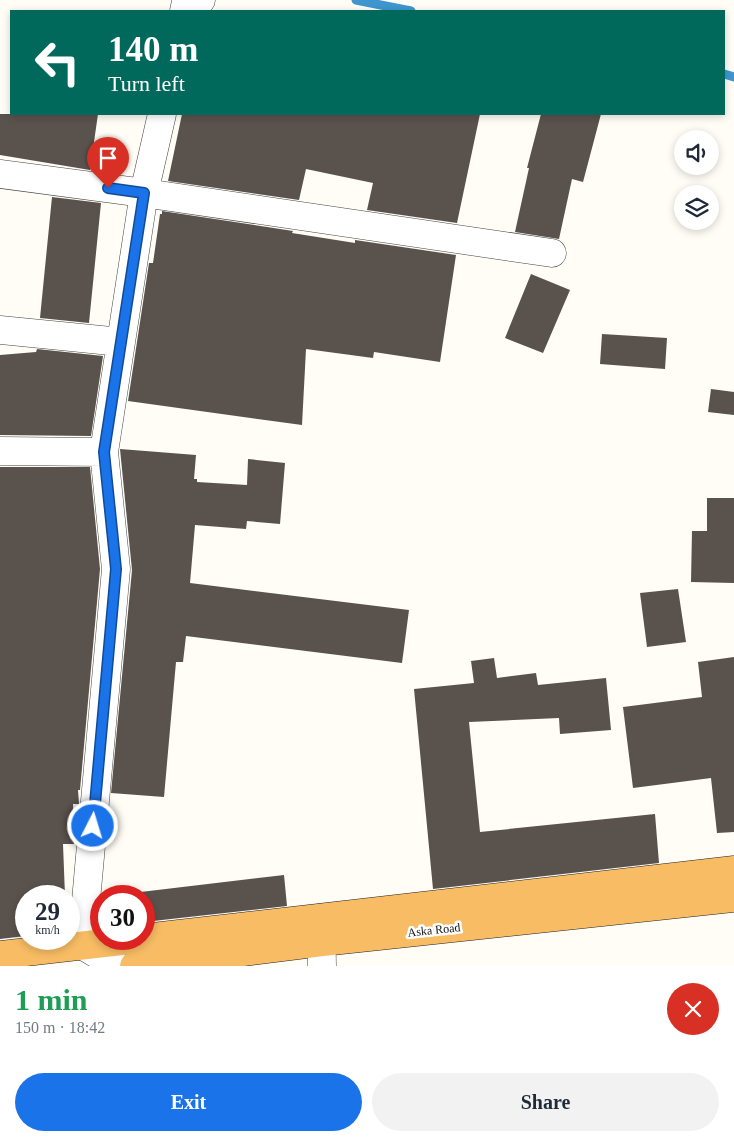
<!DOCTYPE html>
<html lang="en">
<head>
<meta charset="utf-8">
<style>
	:root { --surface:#fff; --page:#f2f2f3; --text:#1f2937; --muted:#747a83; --accent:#1a73e8 }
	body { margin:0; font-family:Georgia,serif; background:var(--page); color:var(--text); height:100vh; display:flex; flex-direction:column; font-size:19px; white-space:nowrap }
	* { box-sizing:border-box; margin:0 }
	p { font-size:16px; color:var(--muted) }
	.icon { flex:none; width:28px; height:28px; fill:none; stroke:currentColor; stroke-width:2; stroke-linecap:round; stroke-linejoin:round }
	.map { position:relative; height:966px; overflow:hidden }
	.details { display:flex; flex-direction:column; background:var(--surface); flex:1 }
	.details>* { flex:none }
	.hud { position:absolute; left:10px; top:10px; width:715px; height:105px; border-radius:0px; box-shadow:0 2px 8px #0003; background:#00695c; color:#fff; overflow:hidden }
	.tools { position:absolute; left:674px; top:130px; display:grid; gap:10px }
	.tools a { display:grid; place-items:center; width:45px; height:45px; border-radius:50%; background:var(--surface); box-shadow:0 2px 8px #0003; font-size:25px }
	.speed { position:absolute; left:15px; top:885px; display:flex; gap:10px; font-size:25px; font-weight:700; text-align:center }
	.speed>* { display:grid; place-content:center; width:65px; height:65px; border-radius:50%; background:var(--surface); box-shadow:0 2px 8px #0003; line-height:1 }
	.speed small { font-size:12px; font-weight:400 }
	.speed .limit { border:8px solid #d22; background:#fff; color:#111 }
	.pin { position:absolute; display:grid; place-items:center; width:42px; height:42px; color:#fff; margin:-51px -21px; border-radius:50% 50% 50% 0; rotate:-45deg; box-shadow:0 0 5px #0007 }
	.pin .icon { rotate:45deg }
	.me { position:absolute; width:55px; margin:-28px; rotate:5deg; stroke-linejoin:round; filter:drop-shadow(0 0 4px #0008) }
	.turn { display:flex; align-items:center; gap:18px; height:105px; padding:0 15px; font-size:22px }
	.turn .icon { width:65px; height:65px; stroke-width:2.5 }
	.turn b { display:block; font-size:35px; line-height:42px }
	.round { display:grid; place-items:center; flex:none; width:52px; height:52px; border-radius:26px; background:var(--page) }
	.head { display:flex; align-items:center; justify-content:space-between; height:85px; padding:0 15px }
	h1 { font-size:30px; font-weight:600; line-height:38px; color:#1e9e55 }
	.primary-button { display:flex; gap:10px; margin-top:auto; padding:10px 15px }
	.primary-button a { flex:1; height:58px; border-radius:30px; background:var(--accent); color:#fff; font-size:20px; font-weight:600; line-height:58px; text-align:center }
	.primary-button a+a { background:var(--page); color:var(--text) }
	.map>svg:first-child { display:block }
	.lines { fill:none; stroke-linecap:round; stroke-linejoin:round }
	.stream { stroke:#3f96cf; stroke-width:9 }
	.building { fill:#5a524d }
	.minor-casing { stroke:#444; stroke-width:29 }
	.trunk-casing { stroke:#222; stroke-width:29 }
	.minor { stroke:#fff; stroke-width:28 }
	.trunk { stroke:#f7bc64; stroke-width:28 }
	.route-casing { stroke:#114b97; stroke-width:12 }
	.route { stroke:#1a73e8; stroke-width:9 }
	.labels { text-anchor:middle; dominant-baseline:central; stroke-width:5; stroke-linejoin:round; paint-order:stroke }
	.street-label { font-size:12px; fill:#111; stroke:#fff }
</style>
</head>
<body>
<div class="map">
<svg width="734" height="966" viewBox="0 0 734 966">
	<rect width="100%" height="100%" fill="#fffdf5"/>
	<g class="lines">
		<!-- stream -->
		<path class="stream" d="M356,0L411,11
			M724,74L734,77"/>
	</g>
	<!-- building -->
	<path class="building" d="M0,114H98L90,170L0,155Z
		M182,114H480L457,223L367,210L373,183L306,169L299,200L168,181Z
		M541,114H601L583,182L572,179L559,239L515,232L529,168H527Z
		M52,197L101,203L89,323L40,318Z
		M162,211L293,231L292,233L355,243V240L456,255L440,362L374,352L373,358L306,349L302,425L128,401L149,263H153L160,214H162Z
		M531,274L570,290L543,353L505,338Z
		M602,334L667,338L665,369L600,364Z
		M37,349L103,356L91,436L0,435V355L36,352Z
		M711,389L734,392V415L708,412Z
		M120,449L196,455L194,479H197V482L247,485L248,459L285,463L280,524L247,521L246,529L195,525L190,583L409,610L402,663L186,636L183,662H176L164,797L111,793L132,570Z
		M0,467H90L100,569L80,790H78L79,804H73L74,844H63L65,896H26V936L0,939Z
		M707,498H734V583L691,582L692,531H707Z
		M678,589L686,642L647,647L640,593Z
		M734,657V832L717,833L711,778L633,788L623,707L702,697L698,662Z
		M494,658L497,678L536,673L538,685L606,678L611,730L560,734L559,718L469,722L480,832L655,814L659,863L433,889L414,689L474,683L471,661Z
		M284,875L287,906L144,922V896H107Z"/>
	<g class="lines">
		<!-- minor casing -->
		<g class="minor-casing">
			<path id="minor" d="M184,11L186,2L201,0
				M0,174L144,193L552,253
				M0,330L121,342
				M0,451L104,452
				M321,918L322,966
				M117,966L82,945L116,569L104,452L144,193L162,114"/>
		</g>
		<!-- trunk casing -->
		<g class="trunk-casing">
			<path id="trunk" d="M144,938L734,870
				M0,955L139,939
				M134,966L322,942L734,898"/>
		</g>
		<!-- minor -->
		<use href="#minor" class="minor"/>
		<!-- trunk -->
		<use href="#trunk" class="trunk"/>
	</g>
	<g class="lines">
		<!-- route casing -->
		<g class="route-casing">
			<path id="route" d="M93,826L116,569L104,452L144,193L108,188"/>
		</g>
		<!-- route -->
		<use href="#route" class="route"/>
	</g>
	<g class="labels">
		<!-- street labels -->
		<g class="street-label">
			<text transform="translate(434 930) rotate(-6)">Aska Road</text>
		</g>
	</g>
</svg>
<div class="tools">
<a><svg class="icon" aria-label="sound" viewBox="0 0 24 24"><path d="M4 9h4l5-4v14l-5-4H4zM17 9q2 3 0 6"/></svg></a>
<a><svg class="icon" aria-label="layers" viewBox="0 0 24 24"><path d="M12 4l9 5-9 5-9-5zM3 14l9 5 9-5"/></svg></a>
</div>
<div class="speed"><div>29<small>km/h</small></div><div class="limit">30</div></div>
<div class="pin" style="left:108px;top:188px;background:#d93025"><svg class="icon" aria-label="arrive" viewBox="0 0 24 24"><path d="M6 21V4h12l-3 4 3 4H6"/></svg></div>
<svg class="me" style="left:93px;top:826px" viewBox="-20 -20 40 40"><circle r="17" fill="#1a73e8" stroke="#fff" stroke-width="3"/><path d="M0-11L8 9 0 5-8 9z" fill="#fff"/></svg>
<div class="hud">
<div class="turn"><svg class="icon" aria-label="left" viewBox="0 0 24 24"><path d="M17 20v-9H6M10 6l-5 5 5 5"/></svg><div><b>140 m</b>Turn left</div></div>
</div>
</div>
<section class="details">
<div class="head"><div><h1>1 min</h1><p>150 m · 18:42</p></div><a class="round" style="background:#d93025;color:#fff"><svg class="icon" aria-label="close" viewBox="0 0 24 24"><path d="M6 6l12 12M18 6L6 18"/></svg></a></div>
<div class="primary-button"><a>Exit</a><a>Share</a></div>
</section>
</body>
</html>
